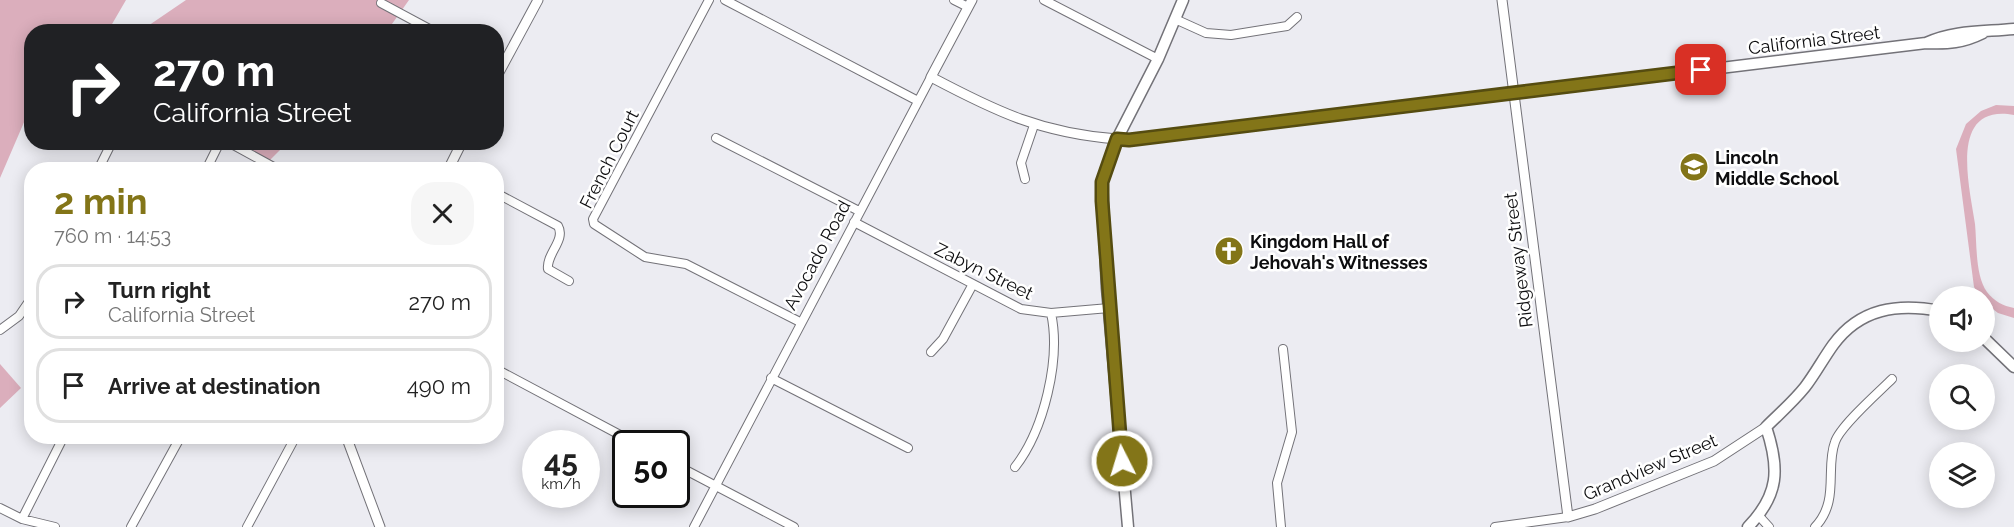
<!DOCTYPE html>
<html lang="en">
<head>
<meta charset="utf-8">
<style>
	:root { --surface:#fff; --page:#f6f6f6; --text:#222; --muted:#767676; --line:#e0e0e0; --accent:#837518 }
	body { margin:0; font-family:Raleway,sans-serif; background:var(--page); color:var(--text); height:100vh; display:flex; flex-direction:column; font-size:22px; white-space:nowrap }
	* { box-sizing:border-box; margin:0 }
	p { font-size:20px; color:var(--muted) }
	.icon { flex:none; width:33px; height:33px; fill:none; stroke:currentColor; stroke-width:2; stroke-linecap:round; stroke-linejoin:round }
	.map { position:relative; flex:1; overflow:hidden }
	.details { position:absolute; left:24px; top:162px; width:480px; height:282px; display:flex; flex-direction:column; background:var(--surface); border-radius:24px; box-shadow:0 3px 15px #0003 }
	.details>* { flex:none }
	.top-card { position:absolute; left:24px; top:24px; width:480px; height:126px; border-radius:24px; box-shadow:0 3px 15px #0003; background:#202124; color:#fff; overflow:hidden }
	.tools { position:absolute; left:1929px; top:286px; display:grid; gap:12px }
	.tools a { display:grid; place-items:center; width:66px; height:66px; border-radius:50%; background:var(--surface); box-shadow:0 3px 15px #0003; font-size:30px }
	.speed { position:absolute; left:522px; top:430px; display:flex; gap:12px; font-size:30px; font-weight:700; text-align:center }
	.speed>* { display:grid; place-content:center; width:78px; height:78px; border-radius:50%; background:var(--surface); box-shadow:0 3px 15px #0003; line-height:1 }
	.speed small { font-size:15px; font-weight:400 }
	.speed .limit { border:3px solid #111; border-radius:9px; background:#fff; color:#111 }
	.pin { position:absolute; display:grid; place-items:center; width:51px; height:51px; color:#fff; margin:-26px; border-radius:12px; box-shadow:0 3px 9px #0006 }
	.me { position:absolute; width:66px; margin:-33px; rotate:355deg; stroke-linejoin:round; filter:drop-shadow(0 0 4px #0008) }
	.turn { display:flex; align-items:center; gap:21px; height:126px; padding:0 30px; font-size:27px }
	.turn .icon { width:78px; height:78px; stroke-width:2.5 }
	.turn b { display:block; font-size:42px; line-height:51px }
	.round { display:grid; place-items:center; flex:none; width:63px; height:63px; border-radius:24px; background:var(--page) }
	.summary { display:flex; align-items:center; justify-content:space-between; height:102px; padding:0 30px }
	h1 { font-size:36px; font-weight:700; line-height:45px; color:var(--accent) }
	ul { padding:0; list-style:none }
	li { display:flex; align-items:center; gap:18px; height:75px; margin:0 12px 9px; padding:0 18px; border:3px solid var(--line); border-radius:24px }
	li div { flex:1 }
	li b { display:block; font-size:22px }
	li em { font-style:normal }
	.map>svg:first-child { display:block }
	.green { fill:#dbaebc }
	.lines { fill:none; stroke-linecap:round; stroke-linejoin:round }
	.minor-casing { stroke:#737278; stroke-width:10 }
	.tertiary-casing { stroke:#737278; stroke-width:11 }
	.secondary-casing { stroke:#737278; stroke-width:13 }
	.minor { stroke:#fff; stroke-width:8 }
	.tertiary { stroke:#fff; stroke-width:9 }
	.secondary { stroke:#fff; stroke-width:10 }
	.route-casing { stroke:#554c10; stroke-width:15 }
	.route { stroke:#837518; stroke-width:10 }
	.labels { text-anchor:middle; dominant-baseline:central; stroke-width:5; stroke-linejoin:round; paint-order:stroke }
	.street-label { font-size:18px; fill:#0d0d0f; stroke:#fff }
	.poi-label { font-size:18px; font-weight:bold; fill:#0d0d0f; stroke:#fff; text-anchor:start }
</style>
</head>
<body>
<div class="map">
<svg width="2014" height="527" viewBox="0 0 2014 527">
	<rect width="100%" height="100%" fill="#ececf2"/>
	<!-- green -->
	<path class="green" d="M0,0H126L108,31L32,32L31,106L0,178Z
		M186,0H409L387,31L139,32Z
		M1996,105L2014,106V115C1947,103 1970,188 1975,224C1977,244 1975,275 1987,292C1994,301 2003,306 2014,308V318L1998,313L1985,303L1984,297H1980L1974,287L1956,149L1966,124L1981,111Z
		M228,143H287L267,163Z
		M0,364L21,388L0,408Z"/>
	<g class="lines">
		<!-- minor casing -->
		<g class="minor-casing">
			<path id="minor" d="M709,0L593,219L594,224L645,257L686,264L800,322
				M725,0L918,101
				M954,0L968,7
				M1044,0L1158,59
				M381,3L435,32
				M1175,19L1206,33L1231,35L1287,26L1297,17
				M716,138L859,211
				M228,142L279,170
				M98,170L112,142
				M206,170L220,142
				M1025,179L1021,163L1034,125
				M496,193L558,226C566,240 546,254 548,269L569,281
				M854,222L1021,309L1051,313L1109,308
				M0,330L19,316L32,297
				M931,352L943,339L973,284
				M496,369L637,444
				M771,378L908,448
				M676,465L794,527
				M1015,467C1044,430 1061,359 1051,313
				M0,508L22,519L55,527
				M1759,516L1769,527
				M22,519L64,436
				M131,527L181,436
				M247,527L296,436
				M694,527L931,77
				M1281,527L1277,483L1292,432L1283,349
				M1495,527L1568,517
				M1815,527C1840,501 1825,468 1835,442C1840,426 1879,392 1892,379"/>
		</g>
		<!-- tertiary casing -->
		<g class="tertiary-casing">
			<path id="tertiary" d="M972,0L931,77C997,112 1041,133 1117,139
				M1502,0L1568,517L1595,509L1714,461L1766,427
				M496,78L538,0
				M448,170L462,142
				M346,436L380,527"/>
		</g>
		<!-- secondary casing -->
		<g class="secondary-casing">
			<path id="secondary" d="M1983,33C1963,43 1948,44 1926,43C1954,30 1983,32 2014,29
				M1117,139L1129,140L1926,43
				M1984,338L2014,367
				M1128,527L1107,288L1102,182L1117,139L1158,59L1183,0
				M1748,527C1779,495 1780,469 1766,427C1779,414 1793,402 1805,387C1815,374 1823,359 1833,345C1860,308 1898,303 1940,311"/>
		</g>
		<!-- minor -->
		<use href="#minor" class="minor"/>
		<!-- tertiary -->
		<use href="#tertiary" class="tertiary"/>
		<!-- secondary -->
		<use href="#secondary" class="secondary"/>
	</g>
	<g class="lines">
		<!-- route casing -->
		<g class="route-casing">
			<path id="route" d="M1122,461L1102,201V182L1117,139L1129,140L1701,70"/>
		</g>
		<!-- route -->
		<use href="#route" class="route"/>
	</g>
	<!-- icons -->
	<defs>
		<g id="school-disc" transform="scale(1.5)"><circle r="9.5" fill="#837518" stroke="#fff"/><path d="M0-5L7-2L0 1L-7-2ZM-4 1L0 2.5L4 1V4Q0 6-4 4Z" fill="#fff"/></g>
		<g id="church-disc" transform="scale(1.5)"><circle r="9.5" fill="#837518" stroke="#fff"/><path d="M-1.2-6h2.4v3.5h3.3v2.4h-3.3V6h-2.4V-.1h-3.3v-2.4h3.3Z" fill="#fff"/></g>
	</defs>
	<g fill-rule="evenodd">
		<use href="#school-disc" x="1694" y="167"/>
		<use href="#church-disc" x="1229" y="251"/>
	</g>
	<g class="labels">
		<!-- street labels -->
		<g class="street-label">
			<text transform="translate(1814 40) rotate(-7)">California Street</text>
			<text transform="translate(609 159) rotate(-63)">French Court</text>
			<text transform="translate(817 255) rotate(-62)">Avocado Road</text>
			<text transform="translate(1518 260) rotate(-97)">Ridgeway Street</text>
			<text transform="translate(984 271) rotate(26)">Zabyn Street</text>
			<text transform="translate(1650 467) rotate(-23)">Grandview Street</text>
		</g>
		<!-- poi labels -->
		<g class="poi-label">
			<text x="1715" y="157">Lincoln<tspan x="1715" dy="21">Middle School</tspan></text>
			<text x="1250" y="241">Kingdom Hall of<tspan x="1250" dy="21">Jehovah's Witnesses</tspan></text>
		</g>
	</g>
</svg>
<div class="tools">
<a><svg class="icon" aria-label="sound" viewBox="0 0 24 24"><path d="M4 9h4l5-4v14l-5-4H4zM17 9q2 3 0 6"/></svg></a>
<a><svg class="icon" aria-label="search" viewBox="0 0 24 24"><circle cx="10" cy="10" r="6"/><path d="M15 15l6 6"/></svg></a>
<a><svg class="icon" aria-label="layers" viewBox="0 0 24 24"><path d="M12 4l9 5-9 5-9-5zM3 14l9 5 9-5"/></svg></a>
</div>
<div class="speed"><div>45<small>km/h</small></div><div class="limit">50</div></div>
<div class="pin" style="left:1701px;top:70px;background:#d93025"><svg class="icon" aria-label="arrive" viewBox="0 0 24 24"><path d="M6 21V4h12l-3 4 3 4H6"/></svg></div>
<svg class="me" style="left:1122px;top:461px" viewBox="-20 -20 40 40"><circle r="17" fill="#837518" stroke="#fff" stroke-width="3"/><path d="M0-11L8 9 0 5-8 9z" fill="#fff"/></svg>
<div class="top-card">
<div class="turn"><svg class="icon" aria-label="right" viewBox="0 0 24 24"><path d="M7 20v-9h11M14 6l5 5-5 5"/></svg><div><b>270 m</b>California Street</div></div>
</div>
<section class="details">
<div class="summary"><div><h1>2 min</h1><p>760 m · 14:53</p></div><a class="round"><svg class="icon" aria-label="close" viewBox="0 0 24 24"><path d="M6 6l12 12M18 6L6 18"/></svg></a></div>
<ul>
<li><svg class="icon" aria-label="right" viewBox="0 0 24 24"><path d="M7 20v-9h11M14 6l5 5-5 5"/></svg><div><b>Turn right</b><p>California Street</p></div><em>270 m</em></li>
<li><svg class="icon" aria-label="arrive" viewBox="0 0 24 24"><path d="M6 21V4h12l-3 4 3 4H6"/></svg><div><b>Arrive at destination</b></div><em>490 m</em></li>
</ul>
</section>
</div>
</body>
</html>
